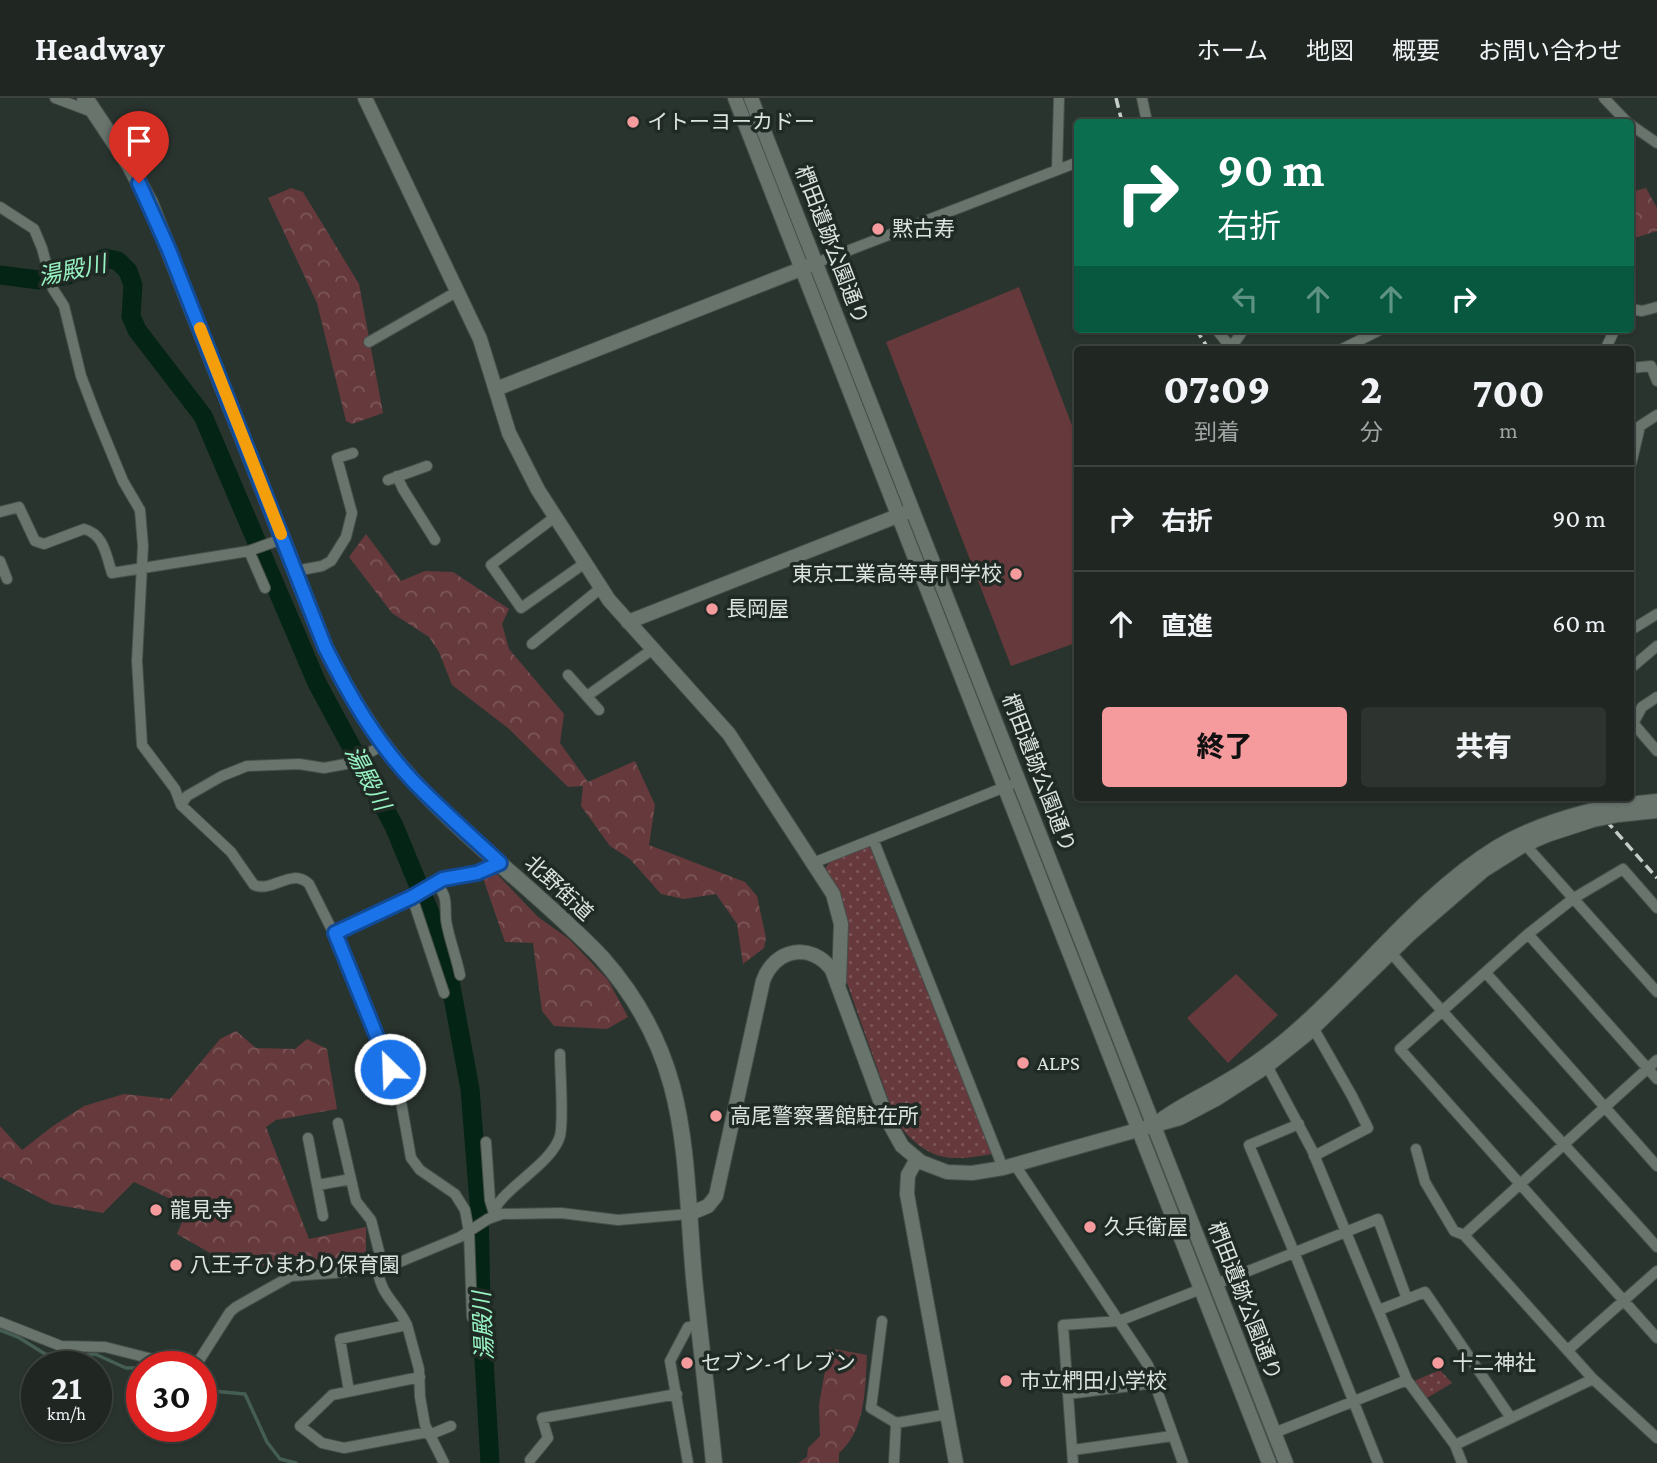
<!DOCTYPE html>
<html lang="ja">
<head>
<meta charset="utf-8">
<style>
	:root { --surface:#202722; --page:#2d332f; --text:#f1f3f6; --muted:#a2a5a5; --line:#3d4440; --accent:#f59b9e }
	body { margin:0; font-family:"Crimson Pro","Noto Sans JP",serif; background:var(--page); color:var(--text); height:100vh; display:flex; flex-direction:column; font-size:26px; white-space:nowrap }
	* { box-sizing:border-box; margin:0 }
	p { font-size:23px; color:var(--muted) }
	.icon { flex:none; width:38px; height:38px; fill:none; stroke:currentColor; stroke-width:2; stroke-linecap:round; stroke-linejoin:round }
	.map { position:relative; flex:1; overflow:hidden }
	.panel { position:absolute; left:1074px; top:248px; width:560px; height:455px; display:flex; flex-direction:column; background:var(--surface); border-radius:7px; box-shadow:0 2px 5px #0004,0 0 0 2px var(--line) }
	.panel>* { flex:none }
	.hud { position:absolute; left:1074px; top:21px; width:560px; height:214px; border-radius:7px; box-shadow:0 2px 5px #0004,0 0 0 2px var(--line); background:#0b6e4f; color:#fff; overflow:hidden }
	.speed { position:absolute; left:21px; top:1253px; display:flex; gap:14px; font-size:35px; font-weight:700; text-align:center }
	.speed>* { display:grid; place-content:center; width:91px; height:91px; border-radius:50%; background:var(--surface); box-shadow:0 2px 5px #0004,0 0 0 2px var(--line); line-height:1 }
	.speed small { font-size:18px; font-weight:400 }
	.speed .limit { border:10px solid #d22; background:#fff; color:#111 }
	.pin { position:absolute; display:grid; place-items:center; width:60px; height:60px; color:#fff; margin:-72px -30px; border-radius:50% 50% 50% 0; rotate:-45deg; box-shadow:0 0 7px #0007 }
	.pin .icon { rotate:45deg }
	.me { position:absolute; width:77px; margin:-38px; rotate:336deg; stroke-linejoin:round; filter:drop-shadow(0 0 5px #0008) }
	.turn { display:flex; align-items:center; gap:24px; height:147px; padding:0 28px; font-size:32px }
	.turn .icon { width:91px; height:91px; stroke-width:2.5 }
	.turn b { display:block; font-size:49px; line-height:60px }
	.lanes { display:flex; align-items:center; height:66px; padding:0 28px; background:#0003; justify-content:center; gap:35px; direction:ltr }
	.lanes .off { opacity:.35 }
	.eta { display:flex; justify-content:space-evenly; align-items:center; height:119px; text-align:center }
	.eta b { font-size:42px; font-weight:800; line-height:49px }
	.button { display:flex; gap:14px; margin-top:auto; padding:14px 28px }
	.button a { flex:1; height:80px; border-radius:7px; background:var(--accent); color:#111; font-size:28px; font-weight:800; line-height:80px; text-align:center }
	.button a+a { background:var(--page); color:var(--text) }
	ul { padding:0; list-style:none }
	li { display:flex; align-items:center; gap:21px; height:105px; padding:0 28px; border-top:2px solid var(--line) }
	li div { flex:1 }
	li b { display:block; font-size:26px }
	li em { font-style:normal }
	header { display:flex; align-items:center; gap:42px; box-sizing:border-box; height:98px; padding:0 35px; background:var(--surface); border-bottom:2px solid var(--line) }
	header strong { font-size:33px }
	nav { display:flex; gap:38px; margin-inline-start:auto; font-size:24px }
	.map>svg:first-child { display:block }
	.forest { fill:url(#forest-crowns) }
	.park { fill:url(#park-dots) }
	.garden { fill:#663a3c }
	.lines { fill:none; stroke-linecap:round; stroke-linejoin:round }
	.stream { stroke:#455e53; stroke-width:3.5 }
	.river { stroke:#042516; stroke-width:19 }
	.minor-casing { stroke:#474f4b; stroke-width:12 }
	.tertiary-casing { stroke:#474f4b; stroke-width:16 }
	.secondary-casing { stroke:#474f4b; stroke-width:18 }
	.minor { stroke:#69746d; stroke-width:10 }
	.tertiary { stroke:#69746d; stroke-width:14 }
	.secondary { stroke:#69746d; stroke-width:16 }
	.rail { stroke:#c6cdc9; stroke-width:3.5; stroke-dasharray:10 5; stroke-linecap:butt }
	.tertiary-bridge-casing { stroke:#474f4b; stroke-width:16; stroke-linecap:butt }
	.tertiary-bridge { stroke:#69746d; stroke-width:14 }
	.route-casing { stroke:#114b97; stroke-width:18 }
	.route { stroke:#1a73e8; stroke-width:12 }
	.slow { stroke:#f59e0b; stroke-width:12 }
	.poi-dot { fill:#f59b9e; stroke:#202a24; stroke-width:2.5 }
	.labels { text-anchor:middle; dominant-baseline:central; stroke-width:7; stroke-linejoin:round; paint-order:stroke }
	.poi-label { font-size:21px; fill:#dde4e0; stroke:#202a24; text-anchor:start }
	.street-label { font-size:21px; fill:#dde4e0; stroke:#202a24 }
	.water-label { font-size:23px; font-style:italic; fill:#98f4c4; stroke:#202a24 }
</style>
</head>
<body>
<header>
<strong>Headway</strong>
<nav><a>ホーム</a><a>地図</a><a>概要</a><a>お問い合わせ</a></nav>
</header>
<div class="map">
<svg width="1657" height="1365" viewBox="0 0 1657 1365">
	<defs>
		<pattern id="forest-crowns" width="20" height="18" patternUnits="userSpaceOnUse" patternTransform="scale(1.75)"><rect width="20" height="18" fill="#663a3c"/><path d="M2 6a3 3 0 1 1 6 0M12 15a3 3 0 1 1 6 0" fill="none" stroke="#7b5658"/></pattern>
		<pattern id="park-dots" width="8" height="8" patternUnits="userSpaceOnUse" patternTransform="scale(1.75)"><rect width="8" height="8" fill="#663a3c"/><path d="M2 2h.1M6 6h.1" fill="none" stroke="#7b5658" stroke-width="1.8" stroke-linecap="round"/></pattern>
	</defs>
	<rect width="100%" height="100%" fill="#2a342e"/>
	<!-- forest -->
	<path class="forest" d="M291,90L303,94L359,186L383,315L352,326L346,323L317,205L268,100Z
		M1646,90L1657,110V133L1631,141V94Z
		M366,436L401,483L425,473L453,474L509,511L502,526L509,551L564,616L560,645L588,684L635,663L655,707L649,747L745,784L757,798L766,840L764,850L743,866L737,826L716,796L684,801L661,796L630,761L610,748L581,708L583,688L568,689L508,630L452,587L439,554L429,539L392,515L349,459Z
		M497,776L538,819L569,841L608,882L628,919L607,931L554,928L542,913L533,845L505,844L483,780Z
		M236,933L256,950L295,951L307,941L327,951L337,1011L276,1022L266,1029L309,1141L366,1129V1159L302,1162L270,1168L224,1163L177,1136L188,1109L134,1084L103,1115L52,1106L0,1079V1028L22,1052L53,1028L84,1008L124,996L170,1001L220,941Z
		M829,1250L867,1257C865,1290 866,1332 839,1355V1365H798L807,1359L808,1350L820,1338L819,1307Z"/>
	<!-- park -->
	<path class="park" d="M875,746L997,1055C950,1064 928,1065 896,1023L846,882L847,821L845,811L825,771L830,763Z
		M1440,1272L1452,1285L1427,1300L1414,1283Z"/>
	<!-- garden -->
	<path class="garden" d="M1019,189L1078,343V544L1011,568L886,244Z
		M1236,876L1278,917L1228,965L1187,920Z"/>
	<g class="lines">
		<!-- stream -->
		<path class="stream" d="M0,1232L18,1239L45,1256L69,1258L95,1256L126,1270H142
			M201,1292L245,1296L267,1344L280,1361L296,1365"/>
		<!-- river -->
		<path class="river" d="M0,177L39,182L69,177L105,160L118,163L128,173L133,187L131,218L137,232L203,318L317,585L394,728L432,820L447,867L470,991L479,1104L481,1210L490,1365"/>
		<!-- minor casing -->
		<g class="minor-casing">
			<path id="minor" d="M55,0L95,15
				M1142,0L1147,24
				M1604,0L1627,24
				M1631,27L1657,45
				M1057,72L1059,0
				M0,109L34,131L42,150L53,191L64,208L81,278L97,320L123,383L140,412L143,448L137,563L142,647L175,691L181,707L231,754L254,787C273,795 291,769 309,786L341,850L369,923L398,987L411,1060L420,1072L455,1096L465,1112L469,1134L472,1219
				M816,165L1078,64
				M1631,211L1642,213L1657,209
				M1216,231L1233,252
				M369,244L458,193
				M1230,251L1244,231
				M1340,252L1382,231
				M1605,252L1615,231
				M1631,270L1651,268L1657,283
				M1631,366L1640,328L1657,317
				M397,378L403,391L435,442
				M388,382L427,368
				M0,414L19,409L35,443L44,446L84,431C104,436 106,457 112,475L249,453L282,441
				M555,419L491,467L521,510L585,465
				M249,453L265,490
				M0,463L7,481
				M295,473L322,468L331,463L346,439L352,415L337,360L353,355
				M1631,532L1657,516
				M532,546L601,490
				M1631,570L1657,548
				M568,577L599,612
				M587,598L653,551
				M1633,625L1657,653
				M1631,629L1642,609L1657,599
				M181,707L187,698L222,678L247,668L299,666L324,670L351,665L383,647
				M873,741L1003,1070
				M1521,742L1657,894
				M813,765L1010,687
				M436,785C448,799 445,805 446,821C447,834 457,861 460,877
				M412,799L444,895
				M1657,810L1623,771L1574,800L1528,836L1400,951L1657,1240
				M335,835L412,799L443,781L477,775L500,765
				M1528,836L1657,981
				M1387,850C1474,952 1568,1049 1657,1149
				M1486,875L1657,1068
				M1311,926L1352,998L1368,1030L1314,1058
				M1265,964L1312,1052L1407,1282L1455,1347L1462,1365
				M338,1025L356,1103L371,1122L383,1169
				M1299,1026L1249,1047L1294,1154L1378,1365
				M308,1040L323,1118
				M486,1044L490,1102L493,1112
				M1416,1051L1425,1084L1454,1133L1464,1137L1593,1281L1657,1340
				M1015,1067L1148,1267L1183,1365
				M318,1087L351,1081
				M493,1119C493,1095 551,1069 560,1038C564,1022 560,975 560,956
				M1464,1137L1657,962
				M377,1170C382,1200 395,1202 407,1227
				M1216,1186L1378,1121L1407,1201
				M1379,1212L1425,1194L1511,1320
				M882,1223L871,1310L896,1325L894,1365
				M0,1224L61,1248L105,1249L180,1268L193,1266L200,1261L230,1214L236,1209L291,1178L334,1175L395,1166L460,1139L488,1121L502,1116L561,1115L618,1122L689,1116
				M1568,1252L1657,1173
				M420,1279L332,1297L300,1328L322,1345L344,1350L428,1334
				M349,1293L340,1241L407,1227L419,1271L420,1299L425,1327L444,1365
				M1068,1296L1154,1285
				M896,1325L948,1316
				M1274,1335L1407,1282
				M429,1337L451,1328
				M1455,1347L1593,1281
				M1073,1352L1172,1338
				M530,1362L548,1340L542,1320L677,1296
				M688,1365L670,1263L688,1229L699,1228
				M1073,1365L1063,1227L1119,1223L1201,1191"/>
		</g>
		<!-- tertiary casing -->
		<g class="tertiary-casing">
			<path id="tertiary" d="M365,0L480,241L509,335L538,392L609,502L729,636L833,796L841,826L839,884
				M735,0L1269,1365
				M751,0L1286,1365
				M496,291L811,167
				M628,524L905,415
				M1609,708L1657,703
				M1618,717L1657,713
				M1161,1022C1181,1007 1204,997 1225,984C1248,971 1270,955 1290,938C1361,878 1418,798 1497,749C1524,733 1555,722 1585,714
				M917,1061L908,1077L907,1096L956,1365
				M689,1116L708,1108L716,1098L763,883C774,851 811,843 832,872L887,1021L902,1048L921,1064L947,1074L972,1075L1003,1070L1180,1020L1216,1001L1267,968L1307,936L1410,836L1484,772L1522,748L1547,737L1593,722"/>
		</g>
		<!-- secondary casing -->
		<g class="secondary-casing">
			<path id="secondary" d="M85,0L129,66L150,105L325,549C345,589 367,628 396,663C456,736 536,791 602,860C691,961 683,1054 694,1180C700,1241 708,1303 714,1365"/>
		</g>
		<!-- minor -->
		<use href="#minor" class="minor"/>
		<!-- tertiary -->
		<use href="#tertiary" class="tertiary"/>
		<!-- secondary -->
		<use href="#secondary" class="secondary"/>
		<!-- rail -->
		<path class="rail" d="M1116,0L1122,24
			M1196,231L1209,252
			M1586,700L1657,780"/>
		<!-- tertiary-bridge casing -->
		<g class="tertiary-bridge-casing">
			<path id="tertiary-bridge" d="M1585,714L1609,708
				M1593,722L1618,717"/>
		</g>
		<!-- tertiary-bridge -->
		<use href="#tertiary-bridge" class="tertiary-bridge"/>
	</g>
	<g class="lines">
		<!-- route casing -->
		<g class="route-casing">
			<path id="route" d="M139,85L169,152L325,549C349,597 376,644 414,684C441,712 471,738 500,765L477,775L443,781L412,799L335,835L390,971"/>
		</g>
		<!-- route -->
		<use href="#route" class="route"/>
		<!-- slow -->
		<path class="slow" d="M200,230L281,436"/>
	</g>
	<!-- markers -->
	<g class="poi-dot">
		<circle cx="633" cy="24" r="7"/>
		<circle cx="878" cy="131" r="7"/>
		<circle cx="1016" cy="476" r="7"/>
		<circle cx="712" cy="511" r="7"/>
		<circle cx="1023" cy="965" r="7"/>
		<circle cx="716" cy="1018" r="7"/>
		<circle cx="156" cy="1112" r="7"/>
		<circle cx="1090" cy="1129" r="7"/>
		<circle cx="176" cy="1167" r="7"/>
		<circle cx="687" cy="1265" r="7"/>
		<circle cx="1438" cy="1265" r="7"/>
		<circle cx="1006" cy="1283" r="7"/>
	</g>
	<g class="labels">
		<!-- poi labels -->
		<g class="poi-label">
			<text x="647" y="24">イトーヨーカドー</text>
			<text x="892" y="131">黙古寿</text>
			<text x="1002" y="476" text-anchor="end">東京工業高等専門学校</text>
			<text x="726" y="511">長岡屋</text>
			<text x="1037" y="965">ALPS</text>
			<text x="730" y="1018">高尾警察署館駐在所</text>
			<text x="170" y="1112">龍見寺</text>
			<text x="1104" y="1129">久兵衛屋</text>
			<text x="190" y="1167">八王子ひまわり保育園</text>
			<text x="701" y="1265">セブン-イレブン</text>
			<text x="1452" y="1265">十二神社</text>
			<text x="1020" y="1283">市立椚田小学校</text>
		</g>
		<!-- street labels -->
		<g class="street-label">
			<text transform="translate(832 147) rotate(69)">椚田遺跡公園通り</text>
			<text transform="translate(1039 675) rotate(69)">椚田遺跡公園通り</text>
			<text transform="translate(559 790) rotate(43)">北野街道</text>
			<text transform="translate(1245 1203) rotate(69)">椚田遺跡公園通り</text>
		</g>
		<!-- water labels -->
		<g class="water-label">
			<text transform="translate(72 172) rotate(-12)">湯殿川</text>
			<text transform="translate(368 680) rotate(62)">湯殿川</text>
			<text transform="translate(483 1228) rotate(-93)">湯殿川</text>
		</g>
	</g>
</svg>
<div class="speed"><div>21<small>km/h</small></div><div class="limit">30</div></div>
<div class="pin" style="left:139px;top:85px;background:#d93025"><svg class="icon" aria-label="arrive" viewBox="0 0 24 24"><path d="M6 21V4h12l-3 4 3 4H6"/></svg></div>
<svg class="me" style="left:390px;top:971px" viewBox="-20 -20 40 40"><circle r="17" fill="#1a73e8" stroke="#fff" stroke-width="3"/><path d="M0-11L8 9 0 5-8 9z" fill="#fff"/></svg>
<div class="hud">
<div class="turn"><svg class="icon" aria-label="right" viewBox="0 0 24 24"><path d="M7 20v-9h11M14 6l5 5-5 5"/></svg><div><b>90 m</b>右折</div></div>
<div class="lanes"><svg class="icon off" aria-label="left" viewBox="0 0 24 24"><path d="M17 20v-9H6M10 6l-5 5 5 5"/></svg><svg class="icon off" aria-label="ahead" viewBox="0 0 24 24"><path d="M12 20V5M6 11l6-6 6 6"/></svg><svg class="icon off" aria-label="ahead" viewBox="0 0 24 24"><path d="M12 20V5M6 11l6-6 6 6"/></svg><svg class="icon" aria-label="right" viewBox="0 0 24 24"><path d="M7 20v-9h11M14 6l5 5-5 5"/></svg></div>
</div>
<section class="panel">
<div class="eta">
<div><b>07:09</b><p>到着</p></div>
<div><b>2</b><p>分</p></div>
<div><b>700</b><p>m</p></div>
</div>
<ul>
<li><svg class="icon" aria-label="right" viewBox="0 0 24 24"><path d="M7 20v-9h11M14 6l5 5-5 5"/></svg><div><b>右折</b></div><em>90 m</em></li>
<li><svg class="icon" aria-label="ahead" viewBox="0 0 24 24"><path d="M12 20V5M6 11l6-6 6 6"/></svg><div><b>直進</b></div><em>60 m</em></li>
</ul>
<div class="button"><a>終了</a><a>共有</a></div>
</section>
</div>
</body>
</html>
